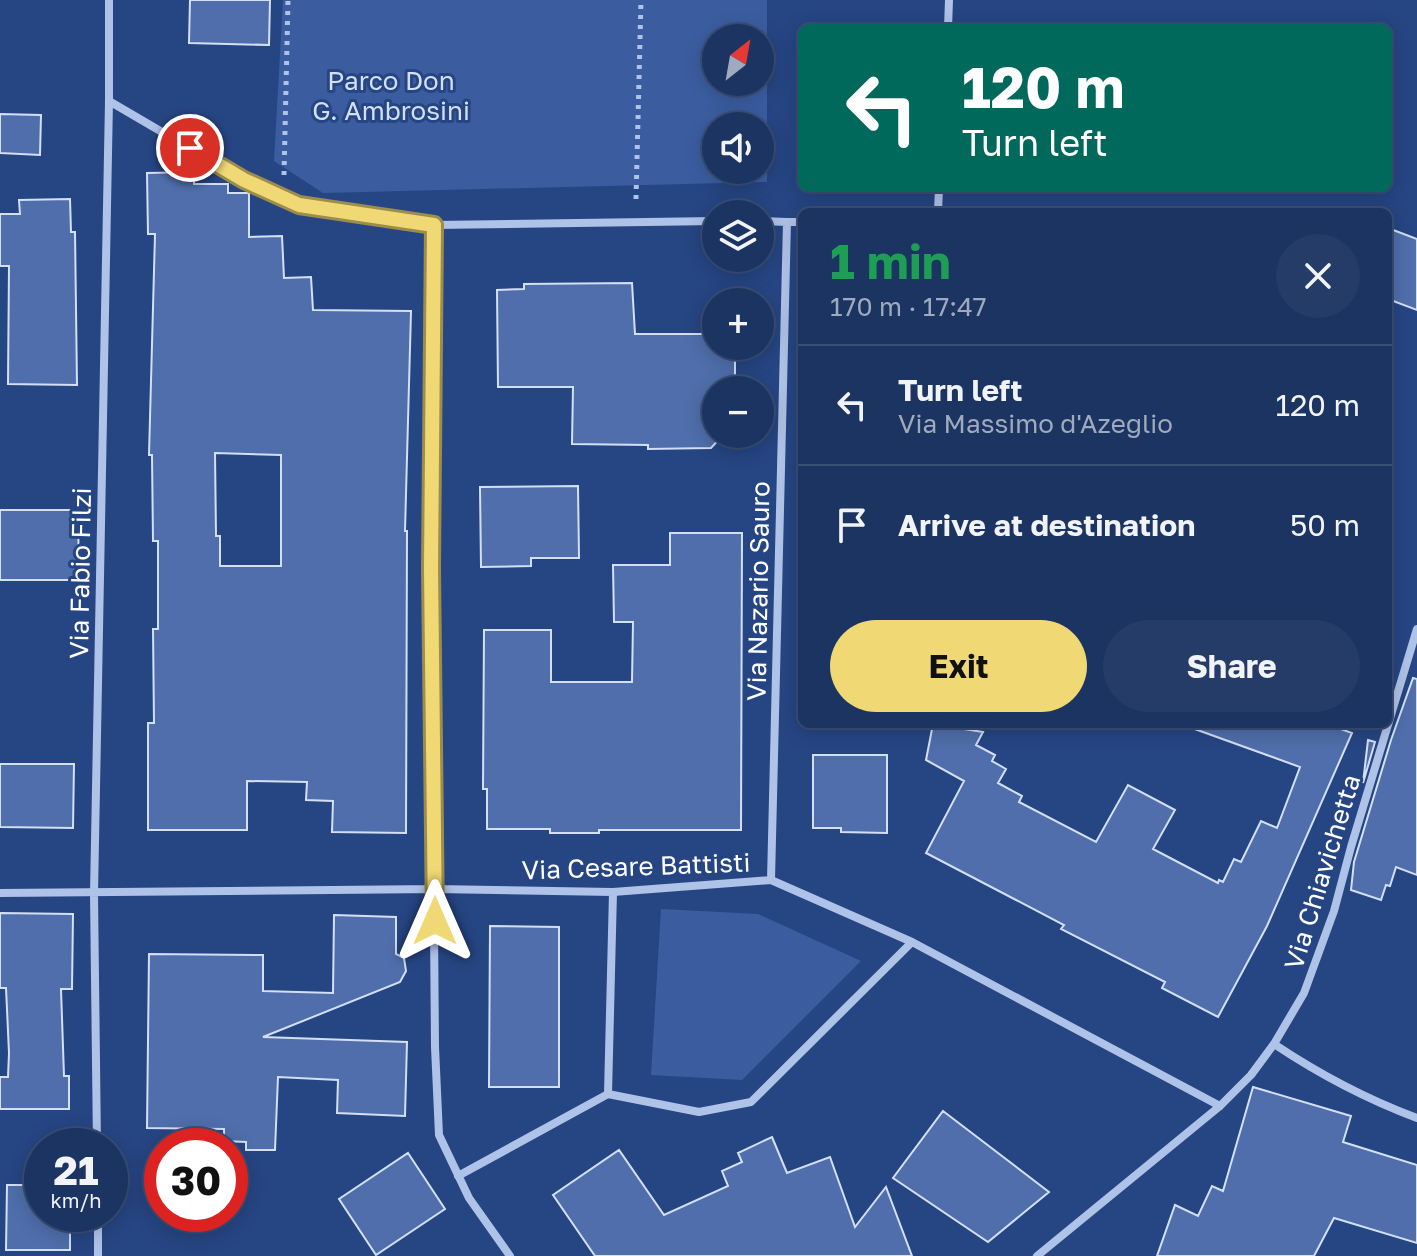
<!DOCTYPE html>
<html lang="en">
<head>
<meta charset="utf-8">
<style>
	:root { --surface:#1c3462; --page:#253c68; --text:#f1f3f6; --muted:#a0aabe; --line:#3a4f77; --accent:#f0d975 }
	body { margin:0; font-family:"Golos Text",sans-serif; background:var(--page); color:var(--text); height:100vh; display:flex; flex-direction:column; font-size:30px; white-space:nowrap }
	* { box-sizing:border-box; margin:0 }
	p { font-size:26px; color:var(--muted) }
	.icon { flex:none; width:44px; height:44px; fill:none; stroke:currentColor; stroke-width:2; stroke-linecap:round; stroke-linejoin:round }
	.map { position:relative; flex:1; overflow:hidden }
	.side { position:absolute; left:798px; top:208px; width:594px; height:520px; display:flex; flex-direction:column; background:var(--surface); border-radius:12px; box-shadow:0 4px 20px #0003,0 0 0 2px var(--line) }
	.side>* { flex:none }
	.banner { position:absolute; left:798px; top:24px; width:594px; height:168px; border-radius:12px; box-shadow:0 4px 20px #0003,0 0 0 2px var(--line); background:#00695c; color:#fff; overflow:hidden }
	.needle { width:52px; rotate:31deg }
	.controls { position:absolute; left:702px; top:24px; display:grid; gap:16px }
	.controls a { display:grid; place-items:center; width:72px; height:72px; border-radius:50%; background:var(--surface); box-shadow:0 4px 20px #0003,0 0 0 2px var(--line); font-size:40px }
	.speed { position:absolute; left:24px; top:1128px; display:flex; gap:16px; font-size:40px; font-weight:700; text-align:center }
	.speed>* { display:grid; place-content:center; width:104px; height:104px; border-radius:50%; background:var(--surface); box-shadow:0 4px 20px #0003,0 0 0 2px var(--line); line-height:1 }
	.speed small { font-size:20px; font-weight:400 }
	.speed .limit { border:12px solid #d22; background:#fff; color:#111 }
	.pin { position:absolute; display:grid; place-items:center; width:68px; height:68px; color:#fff; margin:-34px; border:4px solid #fff; border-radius:50%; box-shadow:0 2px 8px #0007 }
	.me { position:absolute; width:88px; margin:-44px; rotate:0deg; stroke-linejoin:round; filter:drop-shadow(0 0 6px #0008) }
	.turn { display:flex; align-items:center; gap:28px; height:168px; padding:0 32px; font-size:36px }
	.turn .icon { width:104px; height:104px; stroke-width:2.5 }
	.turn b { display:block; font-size:56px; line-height:68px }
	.round { display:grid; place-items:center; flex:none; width:84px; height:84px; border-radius:42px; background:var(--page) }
	.overview { display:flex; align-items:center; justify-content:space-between; height:136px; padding:0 32px }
	h1 { font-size:48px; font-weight:700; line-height:60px; color:#1e9e55 }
	.primary-button { display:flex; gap:16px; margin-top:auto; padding:16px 32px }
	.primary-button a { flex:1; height:92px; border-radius:48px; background:var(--accent); color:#111; font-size:32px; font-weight:700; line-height:92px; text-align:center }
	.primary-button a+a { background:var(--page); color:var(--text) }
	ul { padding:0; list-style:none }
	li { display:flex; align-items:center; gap:24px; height:120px; padding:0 32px; border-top:2px solid var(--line) }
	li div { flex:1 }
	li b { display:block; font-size:30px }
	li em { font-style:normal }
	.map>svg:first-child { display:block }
	.green { fill:#3b5da0; fill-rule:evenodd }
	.building { fill:#4f6eab; stroke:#d3dff6; stroke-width:2; fill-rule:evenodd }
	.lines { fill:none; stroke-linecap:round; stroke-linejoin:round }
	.path { stroke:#afc2e7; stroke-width:5; stroke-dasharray:4 6; stroke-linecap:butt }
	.street { stroke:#afc2e7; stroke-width:8 }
	.route-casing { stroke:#9c8d4c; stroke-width:20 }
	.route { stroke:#f0d975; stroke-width:14 }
	.labels { text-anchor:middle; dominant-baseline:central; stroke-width:6; stroke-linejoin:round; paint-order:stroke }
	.park-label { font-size:26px; fill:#d3dff6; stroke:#264583 }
	.street-label { font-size:26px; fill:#fff; stroke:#264583 }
</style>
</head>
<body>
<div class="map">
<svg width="1417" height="1256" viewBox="0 0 1417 1256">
	<rect width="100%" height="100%" fill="#264583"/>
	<!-- green -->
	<path class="green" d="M283,0H767V182L323,193L274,161ZM716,38H760V82H716ZM716,126H760V170H716Z
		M661,909L758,914L861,961L742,1080L651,1075Z"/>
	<!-- building -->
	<path class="building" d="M190,0H270L269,45L189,43Z
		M0,114L41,115L40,155L0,153Z
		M194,172V184H228V193H249V237L282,236L284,278L311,277L313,310L411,311L405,531H407L406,833L332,832L333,801L306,800L307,782L247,781V830H148V723H154L153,629H158V541H153L152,455H149L155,234H148L147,173ZM215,453L281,455V566H220V536H216Z
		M70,199L71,232H75L77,385L8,384L9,266H0V214H20L19,200Z
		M1388,228L1417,239V310L1388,299Z
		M632,283L635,334H716V346H735V390H716V434H724L711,448L648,449V445L572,444L573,387H498L497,290L524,289V284Z
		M578,486L579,558H531V566L481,567L480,487Z
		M0,510H78L79,580H0Z
		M670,533H742L741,830H599V833H550V829H487V789H483L484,630H551V682H632L633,622H614L613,565H670Z
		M1413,678L1417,679V875L1396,867L1390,886L1386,885L1381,900L1351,890L1354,862L1391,740Z
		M933,724L983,732L976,745L995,755L992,761L1006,769L998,783L1022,796L1019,802L1096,842L1128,785L1175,810L1153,849L1218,883L1219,880L1223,882L1234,859L1241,862L1261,821L1277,828L1300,767L1192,728L1193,724H1327L1352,733L1267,926L1218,1017L1162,988L1165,982L1061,929L1064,925L926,853L964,781L926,760Z
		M1368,740L1375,742L1363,783Z
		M813,755H887V833L841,832V828H813Z
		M0,764H74L73,828L0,827Z
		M0,913L73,914L72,989H61L64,1076H69V1109H0V1077H8L9,1053L6,988H0Z
		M334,915L396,917V954L404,958L406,971L400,982L263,1037L407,1042L405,1116L337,1113L338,1080L278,1077L275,1150H246V1142L224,1141V1129L147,1128L149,954L263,955V991L333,993Z
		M490,926L559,927V1087H489Z
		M1253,1087L1351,1116L1343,1142L1417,1165V1243L1334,1218L1314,1256H1157L1175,1205L1198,1216L1212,1186L1223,1191Z
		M943,1111L1049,1192L988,1242L893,1178Z
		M772,1137L787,1173L830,1157L855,1227L886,1187L912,1256H595L553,1195L619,1150L664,1215L728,1186L722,1171L742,1162L738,1153Z
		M408,1153L445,1209L376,1255L339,1199Z
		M7,1185H42V1214H70V1250H6Z"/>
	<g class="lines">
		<!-- path -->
		<path class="path" d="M284,175L288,0
			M636,199L641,0"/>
		<!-- street -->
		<path class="street" d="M948,28L949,0
			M109,101L244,180L299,205L434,225L716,221
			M938,212L939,188
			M760,221L787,222
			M434,225L431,568L435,1047L439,1135L469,1198L510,1256
			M771,880L787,222H802
			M0,893L435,889L613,892L771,880L912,942L1220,1106
			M1274,1044C1319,1074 1366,1099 1417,1118
			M608,1094L613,892
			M97,1146L94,894L109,101V0
			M458,1176L608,1094L699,1112L751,1102L912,942
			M98,1214V1256
			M1037,1256L1220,1106L1251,1075L1274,1044L1304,993L1334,911L1351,847L1417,629"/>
	</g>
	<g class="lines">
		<!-- route casing -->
		<g class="route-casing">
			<path id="route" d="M190,148L244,180L299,205L434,225L431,568L435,921"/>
		</g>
		<!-- route -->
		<use href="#route" class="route"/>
	</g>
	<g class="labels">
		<!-- park labels -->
		<g class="park-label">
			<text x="391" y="80">Parco Don<tspan x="391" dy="30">G. Ambrosini</tspan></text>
		</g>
		<!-- street labels -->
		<g class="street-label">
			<text transform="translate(80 573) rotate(-89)">Via Fabio Filzi</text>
			<text transform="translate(758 591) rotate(-89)">Via Nazario Sauro</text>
			<text transform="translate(636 866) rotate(-2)">Via Cesare Battisti</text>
			<text transform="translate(1322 872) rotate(-73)">Via Chiavichetta</text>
		</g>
	</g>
</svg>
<div class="controls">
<a><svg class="needle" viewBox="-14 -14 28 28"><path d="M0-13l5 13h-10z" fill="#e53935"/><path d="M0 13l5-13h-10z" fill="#a0aabe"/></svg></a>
<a><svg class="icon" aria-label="sound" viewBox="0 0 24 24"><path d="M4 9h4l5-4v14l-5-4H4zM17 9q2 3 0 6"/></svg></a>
<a><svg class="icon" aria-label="layers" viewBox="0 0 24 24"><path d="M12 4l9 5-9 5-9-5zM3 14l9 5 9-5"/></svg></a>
<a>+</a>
<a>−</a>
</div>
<div class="speed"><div>21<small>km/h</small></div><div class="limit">30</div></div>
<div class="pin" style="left:190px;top:148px;background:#d93025"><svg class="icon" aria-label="arrive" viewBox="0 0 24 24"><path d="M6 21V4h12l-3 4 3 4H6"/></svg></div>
<svg class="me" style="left:435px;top:921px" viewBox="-20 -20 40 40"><path d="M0-17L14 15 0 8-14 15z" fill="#f0d975" stroke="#fff" stroke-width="4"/></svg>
<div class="banner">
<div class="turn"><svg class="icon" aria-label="left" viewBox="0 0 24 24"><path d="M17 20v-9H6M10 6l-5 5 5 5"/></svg><div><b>120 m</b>Turn left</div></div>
</div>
<section class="side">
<div class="overview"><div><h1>1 min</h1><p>170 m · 17:47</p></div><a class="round"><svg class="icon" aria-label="close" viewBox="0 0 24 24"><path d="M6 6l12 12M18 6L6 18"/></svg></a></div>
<ul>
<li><svg class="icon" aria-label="left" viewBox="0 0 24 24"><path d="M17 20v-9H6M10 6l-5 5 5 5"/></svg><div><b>Turn left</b><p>Via Massimo d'Azeglio</p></div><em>120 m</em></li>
<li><svg class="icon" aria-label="arrive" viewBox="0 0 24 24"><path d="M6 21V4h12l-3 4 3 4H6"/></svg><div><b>Arrive at destination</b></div><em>50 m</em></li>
</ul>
<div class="primary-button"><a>Exit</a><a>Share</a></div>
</section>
</div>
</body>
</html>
